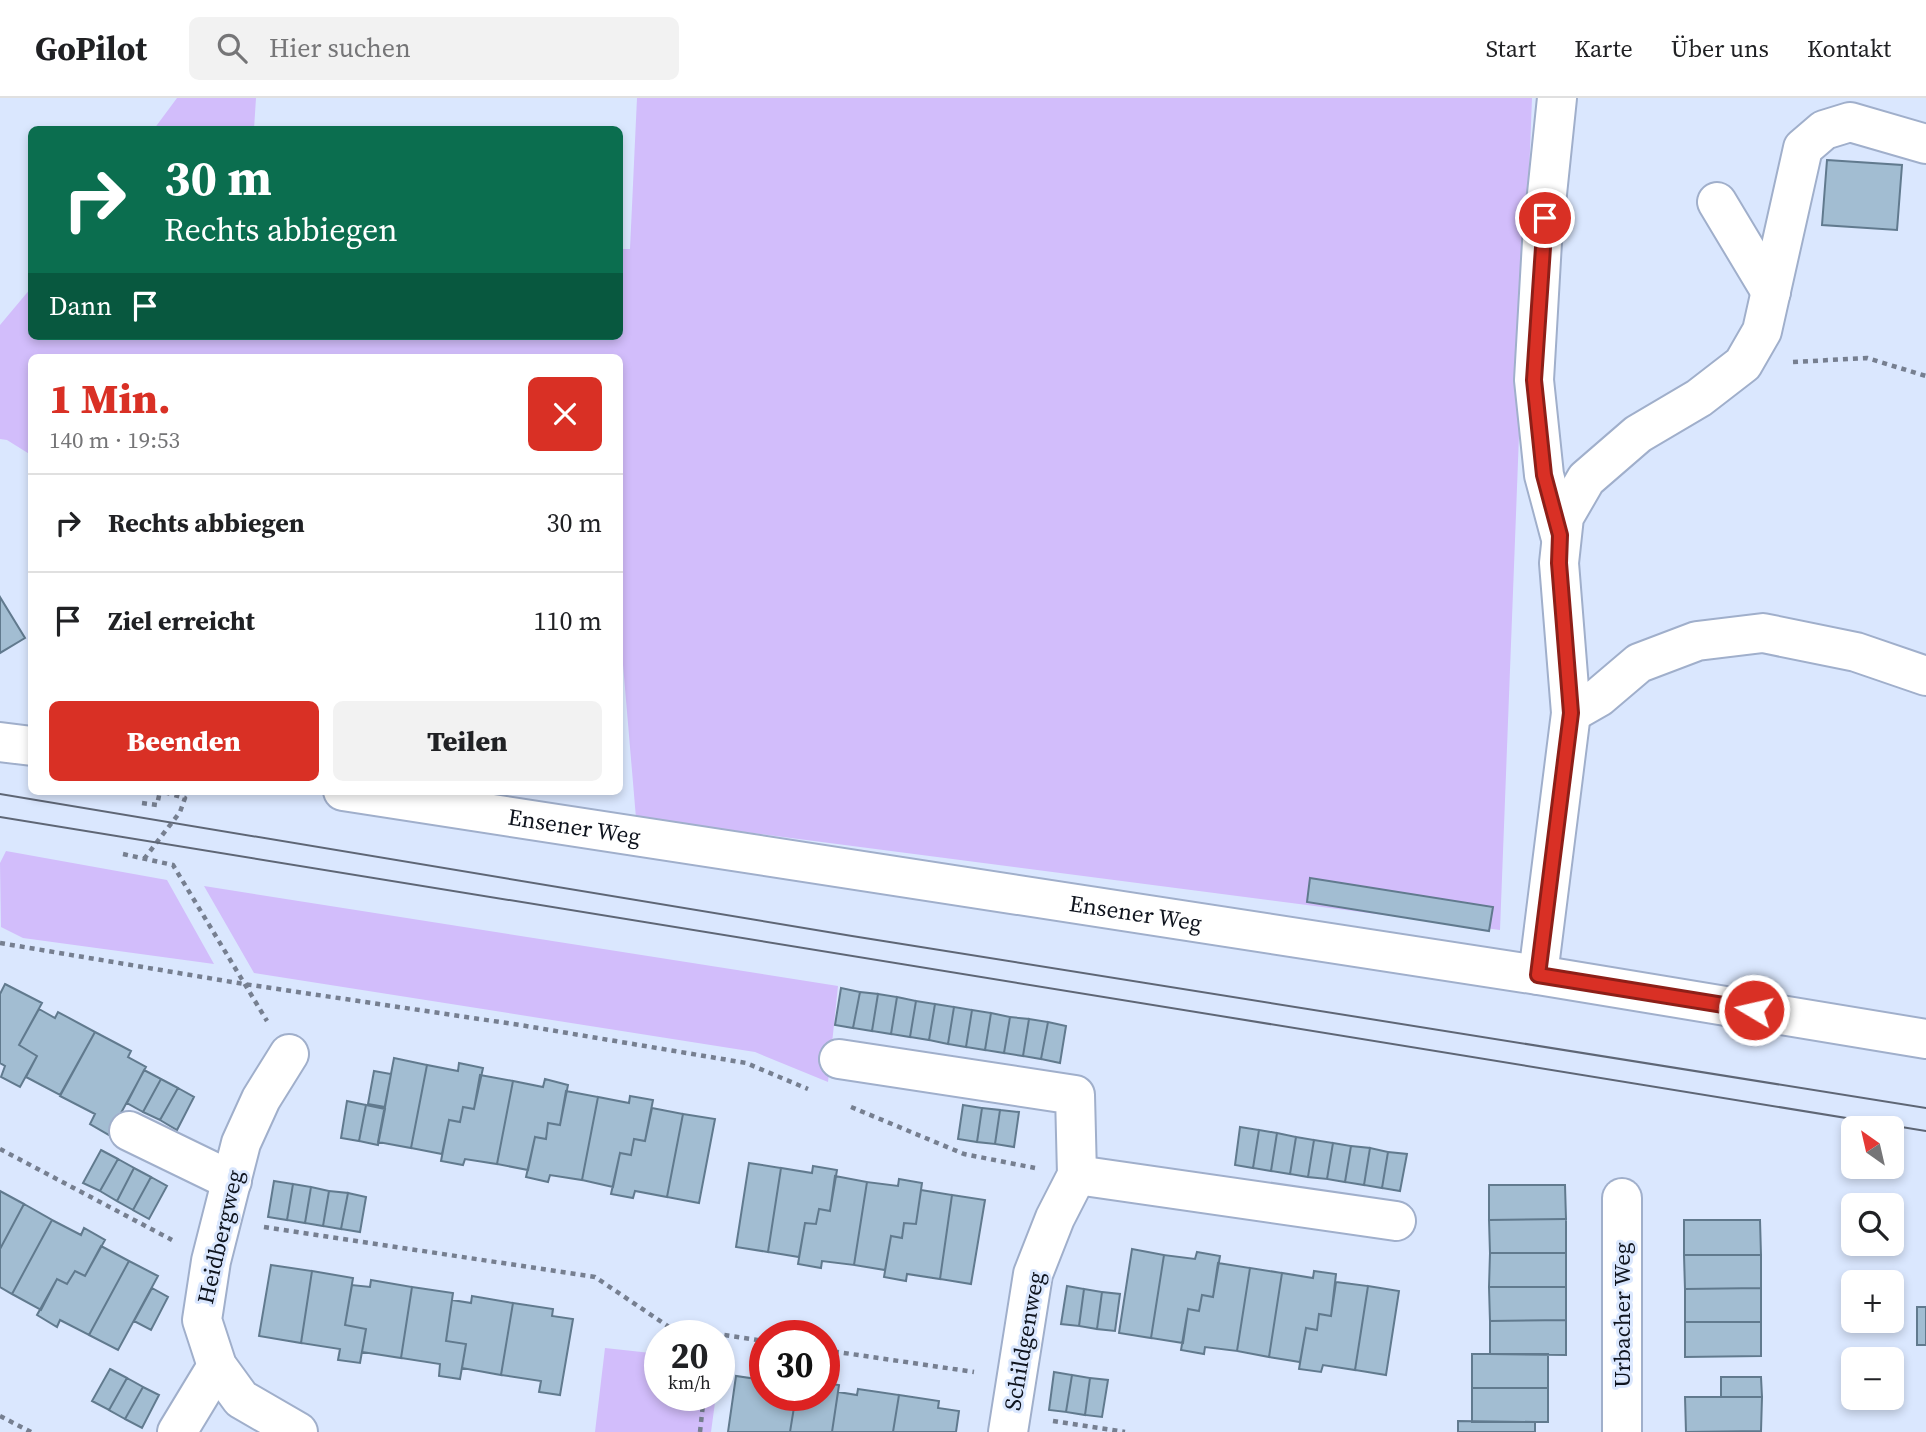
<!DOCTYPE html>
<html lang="de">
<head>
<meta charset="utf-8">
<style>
	:root { --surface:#fff; --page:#f2f2f2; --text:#202124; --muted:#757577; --line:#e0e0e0; --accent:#d93025 }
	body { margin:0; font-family:"Source Serif 4",serif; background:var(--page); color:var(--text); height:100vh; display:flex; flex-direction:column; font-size:26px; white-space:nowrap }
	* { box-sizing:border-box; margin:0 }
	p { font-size:23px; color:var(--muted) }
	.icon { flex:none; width:38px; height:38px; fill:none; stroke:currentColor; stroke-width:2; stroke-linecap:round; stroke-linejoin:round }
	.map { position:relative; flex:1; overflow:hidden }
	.side { position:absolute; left:28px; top:256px; width:595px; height:441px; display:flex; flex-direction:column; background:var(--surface); border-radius:10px; box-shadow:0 4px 10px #0003 }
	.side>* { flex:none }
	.banner { position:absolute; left:28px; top:28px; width:595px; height:214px; border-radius:10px; box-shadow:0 4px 10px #0003; background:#0b6e4f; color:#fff; overflow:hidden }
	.needle { width:46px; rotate:326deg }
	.fabs { position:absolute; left:1841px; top:1018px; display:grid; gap:14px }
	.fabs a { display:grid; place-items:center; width:63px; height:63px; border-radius:10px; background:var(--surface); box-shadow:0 4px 10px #0003; font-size:35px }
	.speed { position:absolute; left:644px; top:1222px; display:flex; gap:14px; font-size:35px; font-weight:700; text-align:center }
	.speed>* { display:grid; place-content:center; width:91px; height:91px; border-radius:50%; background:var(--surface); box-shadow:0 4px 10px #0003; line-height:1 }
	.speed small { font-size:18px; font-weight:400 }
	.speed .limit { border:10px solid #d22; background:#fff; color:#111 }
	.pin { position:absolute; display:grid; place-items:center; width:60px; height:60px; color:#fff; margin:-30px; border:4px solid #fff; border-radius:50%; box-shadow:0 2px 7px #0007 }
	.me { position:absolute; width:77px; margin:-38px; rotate:279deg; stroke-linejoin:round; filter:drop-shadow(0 0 5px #0008) }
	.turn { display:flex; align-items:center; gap:24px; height:147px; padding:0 21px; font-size:32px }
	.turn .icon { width:91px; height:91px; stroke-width:2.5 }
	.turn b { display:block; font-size:49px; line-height:60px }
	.then { display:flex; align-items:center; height:66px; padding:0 21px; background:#0003; gap:14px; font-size:26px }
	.round { display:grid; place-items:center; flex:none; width:74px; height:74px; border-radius:10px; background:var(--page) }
	.headline { display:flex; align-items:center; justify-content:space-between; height:119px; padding:0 21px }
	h1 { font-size:42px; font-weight:800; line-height:52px; color:var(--accent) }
	.button { display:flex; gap:14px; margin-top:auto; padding:14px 21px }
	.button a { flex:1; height:80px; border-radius:10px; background:var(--accent); color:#fff; font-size:28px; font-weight:800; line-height:80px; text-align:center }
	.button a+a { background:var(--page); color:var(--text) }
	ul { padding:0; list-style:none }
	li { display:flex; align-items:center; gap:21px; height:98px; padding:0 21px; border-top:2px solid var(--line) }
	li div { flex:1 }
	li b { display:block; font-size:26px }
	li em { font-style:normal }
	header { display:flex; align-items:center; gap:42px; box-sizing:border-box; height:98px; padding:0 35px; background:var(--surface); border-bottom:2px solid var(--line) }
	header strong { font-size:33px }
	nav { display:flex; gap:38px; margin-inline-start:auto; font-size:24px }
	.search { width:490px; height:63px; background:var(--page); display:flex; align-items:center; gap:18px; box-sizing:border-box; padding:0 24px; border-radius:10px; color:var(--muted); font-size:26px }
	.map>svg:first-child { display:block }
	.green { fill:#d2bdfb }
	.building { fill:#a2bdd2; stroke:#617a8e; stroke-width:2 }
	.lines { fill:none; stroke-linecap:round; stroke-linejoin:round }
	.minor-casing { stroke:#a0afcb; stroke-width:42 }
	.path { stroke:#767f90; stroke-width:4.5; stroke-dasharray:5 5; stroke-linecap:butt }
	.minor { stroke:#fff; stroke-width:38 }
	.tram { stroke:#5e6675; stroke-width:2 }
	.route-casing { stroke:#8d1f18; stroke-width:18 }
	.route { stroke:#d93025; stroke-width:12 }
	.labels { text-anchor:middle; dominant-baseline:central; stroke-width:6; stroke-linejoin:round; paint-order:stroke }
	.street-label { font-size:23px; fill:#0f141e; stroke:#dae7fe }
</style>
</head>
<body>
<header>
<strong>GoPilot</strong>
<div class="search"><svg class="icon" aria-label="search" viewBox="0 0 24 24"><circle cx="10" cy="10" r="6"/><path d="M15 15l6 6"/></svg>Hier suchen</div>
<nav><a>Start</a><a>Karte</a><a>Über uns</a><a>Kontakt</a></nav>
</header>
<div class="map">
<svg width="1926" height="1334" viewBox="0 0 1926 1334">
	<rect width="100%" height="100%" fill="#dae7fe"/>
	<!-- green -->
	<path class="green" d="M177,0H256L254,31H154Z
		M637,0H1532L1500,832L636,720L620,531V259H32L31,357L7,342L0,341V227L31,190L32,238H620V151H630Z
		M6,753L167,782L214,866L23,840L1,829L0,765Z
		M204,788L838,888L828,984L755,954L254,875Z
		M605,1250L660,1256V1297H716L711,1334H595Z"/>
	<!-- building -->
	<path class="building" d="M1827,62L1902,67L1897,132L1822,127Z
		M0,499L25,540L0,555Z
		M1310,780L1493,809L1489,833L1307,804Z
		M5,886L42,905L19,947L37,958L20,989L1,979L5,968L0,965V896Z
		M841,890L860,894L853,930L835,927Z
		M860,894L878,896L872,933L853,930Z
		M878,896L897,899L891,936L872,933Z
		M897,899L916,903L910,939L891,936Z
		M916,903L935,906L929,942L910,939Z
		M935,906L954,909L948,946L929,942Z
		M954,909L972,912L966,949L948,946Z
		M39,911L55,920L58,914L95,934L60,997L26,979L37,958L19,947Z
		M972,912L991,915L985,952L966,949Z
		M991,915L1010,919L1004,955L985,952Z
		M1010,919L1029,921L1023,958L1004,955Z
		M1029,921L1048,924L1041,961L1023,958Z
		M1048,924L1066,928L1060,965L1041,961Z
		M95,934L131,953L128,959L146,969L109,1037L90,1026L95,1016L60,998Z
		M394,960L427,967L411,1050L378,1044Z
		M459,965L483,970L474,1011L463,1009L460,1024L449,1022L442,1056L411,1050L427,967L458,973Z
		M144,972L161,981L143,1014L127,1005Z
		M374,973L391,976L385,1009L368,1006Z
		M480,977L513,983L497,1066L465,1061L463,1067L441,1063L449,1022L460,1024L463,1009L474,1011Z
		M161,981L178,990L160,1022L143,1014Z
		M545,981L568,987L560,1027L548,1025L546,1041L535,1039L528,1072L497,1066L513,983L543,989Z
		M178,990L194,999L177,1032L160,1022Z
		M566,993L598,999L582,1082L550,1077L548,1084L526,1079L535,1039L546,1041L548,1025L560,1027Z
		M630,998L653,1002L645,1043L634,1041L631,1057L620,1055L613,1089L582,1082L598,999L629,1005Z
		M347,1003L366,1007L359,1043L341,1040Z
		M366,1007L385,1011L378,1047L359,1043Z
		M963,1007L982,1010L977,1044L958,1041Z
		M652,1010L683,1016L667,1099L635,1093L633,1100L611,1096L620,1055L631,1057L634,1041L645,1043Z
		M982,1010L1000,1012L995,1046L977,1044Z
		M1000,1012L1019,1014L1014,1049L995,1046Z
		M683,1016L715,1021L699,1105L667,1099Z
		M1240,1029L1259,1032L1253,1070L1235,1067Z
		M1259,1032L1277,1035L1271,1073L1253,1070Z
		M1277,1035L1296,1039L1290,1076L1271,1073Z
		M1296,1039L1314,1042L1308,1079L1290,1076Z
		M1314,1042L1333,1045L1327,1081L1308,1079Z
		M1333,1045L1351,1048L1345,1084L1327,1081Z
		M1351,1048L1370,1050L1364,1087L1345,1084Z
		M1370,1050L1388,1054L1382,1090L1364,1087Z
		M101,1052L118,1061L100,1093L83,1085Z
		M1388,1054L1407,1056L1400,1093L1382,1090Z
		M118,1061L134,1070L117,1103L100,1093Z
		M749,1065L781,1070L768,1154L736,1149Z
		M813,1068L837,1072L830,1113L819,1111L816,1126L805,1125L799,1159L768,1154L781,1070L812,1075Z
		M134,1070L151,1079L133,1112L117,1103Z
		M835,1078L867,1084L854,1167L822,1163L821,1170L798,1166L805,1125L816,1126L819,1111L830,1113Z
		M151,1079L167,1088L149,1121L133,1112Z
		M899,1081L922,1085L916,1126L904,1125L902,1140L891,1138L885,1172L854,1167L867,1084L898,1088Z
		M274,1083L293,1086L287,1122L268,1119Z
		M293,1086L311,1089L305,1125L287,1122Z
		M1489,1087H1565L1566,1121L1489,1122Z
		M311,1089L329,1093L323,1128L305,1125Z
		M921,1092L952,1097L940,1181L907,1176L906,1183L884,1179L891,1138L902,1140L904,1125L916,1126Z
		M0,1093L24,1106L0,1151Z
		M329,1093L348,1095L341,1131L323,1128Z
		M348,1095L366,1099L360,1134L341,1131Z
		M952,1097L985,1102L971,1186L940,1181Z
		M24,1106L52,1122L12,1196L0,1189V1151Z
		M1566,1121V1155H1490L1489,1122Z
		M52,1122L81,1137L84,1130L105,1142L85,1178L75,1173L67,1186L57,1181L41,1212L12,1196Z
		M1684,1122H1760L1761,1157H1684Z
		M101,1148L129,1163L89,1237L60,1222L57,1229L37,1217L57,1181L67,1186L75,1173L85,1178Z
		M1132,1151L1164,1157L1151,1240L1119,1235Z
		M1197,1154L1220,1158L1213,1199L1202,1197L1199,1213L1188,1211L1183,1245L1151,1240L1164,1157L1195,1161Z
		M1490,1155H1566V1189H1489Z
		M1684,1157H1761V1190L1685,1191Z
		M129,1163L158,1178L118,1252L89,1237Z
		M1218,1165L1250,1170L1237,1253L1205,1249L1204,1256L1181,1252L1188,1211L1199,1213L1202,1197L1213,1199Z
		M271,1167L312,1173L301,1245L259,1238Z
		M1250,1170L1282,1175L1269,1259L1237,1253Z
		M312,1173L353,1180L345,1227L366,1231L360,1265L338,1262L340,1251L301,1245Z
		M1314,1173L1336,1176L1331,1218L1319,1216L1317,1232L1306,1230L1300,1264L1269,1259L1282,1175L1313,1180Z
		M371,1182L412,1189L401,1260L362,1254L366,1231L345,1227L352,1187L370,1189Z
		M1336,1184L1368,1188L1355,1272L1323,1267L1321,1274L1299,1271L1306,1230L1317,1232L1319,1216L1331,1218Z
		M1067,1188L1084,1191L1079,1228L1061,1226Z
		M1368,1188L1399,1193L1386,1277L1355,1272Z
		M412,1189L453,1195L446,1243L466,1246L460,1281L439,1278L440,1266L401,1260Z
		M1489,1189H1566V1222L1490,1223Z
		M152,1190L168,1199L151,1232L134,1223Z
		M1761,1190V1224H1685V1191Z
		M1084,1191L1102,1194L1097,1231L1079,1228Z
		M1102,1194L1120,1196L1115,1233L1097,1231Z
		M472,1198L513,1205L501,1277L462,1270L466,1246L446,1243L452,1202L471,1205Z
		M513,1205L553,1211L552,1218L573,1221L560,1297L539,1294L541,1283L501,1277Z
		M1917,1209H1926V1247H1917Z
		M1566,1222V1257L1490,1256V1223Z
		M1685,1224H1761V1258L1685,1259Z
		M1472,1256H1548V1290H1472Z
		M110,1271L127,1280L109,1312L92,1303Z
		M758,1274L765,1276V1297H796L790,1334H728L736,1278L757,1281Z
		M1054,1274L1072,1277L1066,1314L1049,1312Z
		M1072,1277L1090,1280L1085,1317L1066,1314Z
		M1721,1279H1761L1762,1299H1721Z
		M127,1280L143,1289L125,1321L109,1312Z
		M1090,1280L1108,1282L1102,1319L1085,1317Z
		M824,1285L839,1287L832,1334H790L796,1297H824Z
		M143,1289L159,1297L142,1330L125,1321Z
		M1472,1290H1548V1324H1472Z
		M858,1291L899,1297L893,1334H832L838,1294L857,1297Z
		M899,1297L939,1303L938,1310L959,1313L956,1334H893Z
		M1685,1299H1762L1761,1333L1686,1334Z
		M1458,1323L1535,1324V1334H1458Z"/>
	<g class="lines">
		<!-- minor casing -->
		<g class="minor-casing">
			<g id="minor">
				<path d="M1557,0L1542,144L1534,282L1544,377L1560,437"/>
				<path d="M1717,104L1771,194"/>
				<path d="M1571,615L1599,599L1639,565L1697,543L1763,535L1856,554L1926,578"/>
				<path d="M0,644L32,648"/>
				<path id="s1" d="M343,693L1538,877L1926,941"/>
				<path d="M1538,877L1571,615L1559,465L1564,419L1586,381L1638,336L1699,300L1743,266L1762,233L1803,50L1824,32L1850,24L1926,46"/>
				<path d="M289,956L261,1001L241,1045L211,1163L202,1222L217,1268L241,1301L298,1334"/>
				<path d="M839,961L1075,997L1077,1077L1055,1120L1033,1176L1008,1334"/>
				<path d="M129,1033L232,1083"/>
				<path d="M1077,1077L1396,1123"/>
				<path d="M1622,1100V1334"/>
				<path d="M177,1334L217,1268"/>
			</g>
		</g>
		<!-- path -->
		<path class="path" d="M1793,264L1867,260L1926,278
			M142,705L157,707L160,693
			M123,756L173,767L267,923
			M144,761L180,714L185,700L160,693
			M0,845L244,886L520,927L746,965L808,991
			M851,1009L964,1056L1035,1070
			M0,1051L172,1142
			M264,1129L595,1179L669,1229L765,1243
			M824,1252L974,1274
			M0,1318L31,1334
			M1053,1323L1125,1334
			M700,1334L704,1297"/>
		<!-- minor -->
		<use href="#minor" class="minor"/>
		<!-- tram -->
		<path class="tram" d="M0,696L852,838L1926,1010
			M0,719L1926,1033"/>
	</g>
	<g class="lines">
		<!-- route casing -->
		<g class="route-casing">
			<path id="route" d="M1545,120L1534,282L1544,377L1560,437L1559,465L1571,615L1538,877L1754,912"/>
		</g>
		<!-- route -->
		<use href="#route" class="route"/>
	</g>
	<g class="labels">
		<!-- street labels -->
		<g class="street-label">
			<text stroke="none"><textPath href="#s1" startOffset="234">Ensener Weg</textPath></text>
			<text stroke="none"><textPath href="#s1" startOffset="802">Ensener Weg</textPath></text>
			<text transform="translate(220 1139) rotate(-77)">Heidbergweg</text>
			<text transform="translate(1622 1217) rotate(-90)">Urbacher Weg</text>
			<text transform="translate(1024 1243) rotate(-80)">Schildgenweg</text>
		</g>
	</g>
</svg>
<div class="fabs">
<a><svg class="needle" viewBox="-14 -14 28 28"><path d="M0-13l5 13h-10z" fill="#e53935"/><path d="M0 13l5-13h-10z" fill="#757577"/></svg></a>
<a><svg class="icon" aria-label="search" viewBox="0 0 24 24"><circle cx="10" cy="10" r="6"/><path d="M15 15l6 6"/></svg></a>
<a>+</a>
<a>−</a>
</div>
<div class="speed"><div>20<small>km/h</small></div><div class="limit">30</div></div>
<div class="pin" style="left:1545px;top:120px;background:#d93025"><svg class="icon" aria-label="arrive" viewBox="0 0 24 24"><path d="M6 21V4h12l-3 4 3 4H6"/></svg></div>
<svg class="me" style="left:1754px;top:912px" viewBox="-20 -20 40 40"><circle r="17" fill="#d93025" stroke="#fff" stroke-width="3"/><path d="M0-11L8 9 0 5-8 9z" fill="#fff"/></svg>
<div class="banner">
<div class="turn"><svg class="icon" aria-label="right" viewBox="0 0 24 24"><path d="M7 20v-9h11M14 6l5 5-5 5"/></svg><div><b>30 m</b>Rechts abbiegen</div></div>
<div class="then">Dann<svg class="icon" aria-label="arrive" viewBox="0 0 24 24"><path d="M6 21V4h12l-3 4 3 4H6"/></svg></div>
</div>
<section class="side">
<div class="headline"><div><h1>1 Min.</h1><p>140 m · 19:53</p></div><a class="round" style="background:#d93025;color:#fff"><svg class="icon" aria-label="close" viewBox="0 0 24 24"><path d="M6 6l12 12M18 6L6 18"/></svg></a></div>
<ul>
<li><svg class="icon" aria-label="right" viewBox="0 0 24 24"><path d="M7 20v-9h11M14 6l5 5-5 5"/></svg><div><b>Rechts abbiegen</b></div><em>30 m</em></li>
<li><svg class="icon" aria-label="arrive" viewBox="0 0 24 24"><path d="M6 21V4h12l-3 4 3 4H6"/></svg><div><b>Ziel erreicht</b></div><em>110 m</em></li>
</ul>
<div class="button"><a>Beenden</a><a>Teilen</a></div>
</section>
</div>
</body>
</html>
